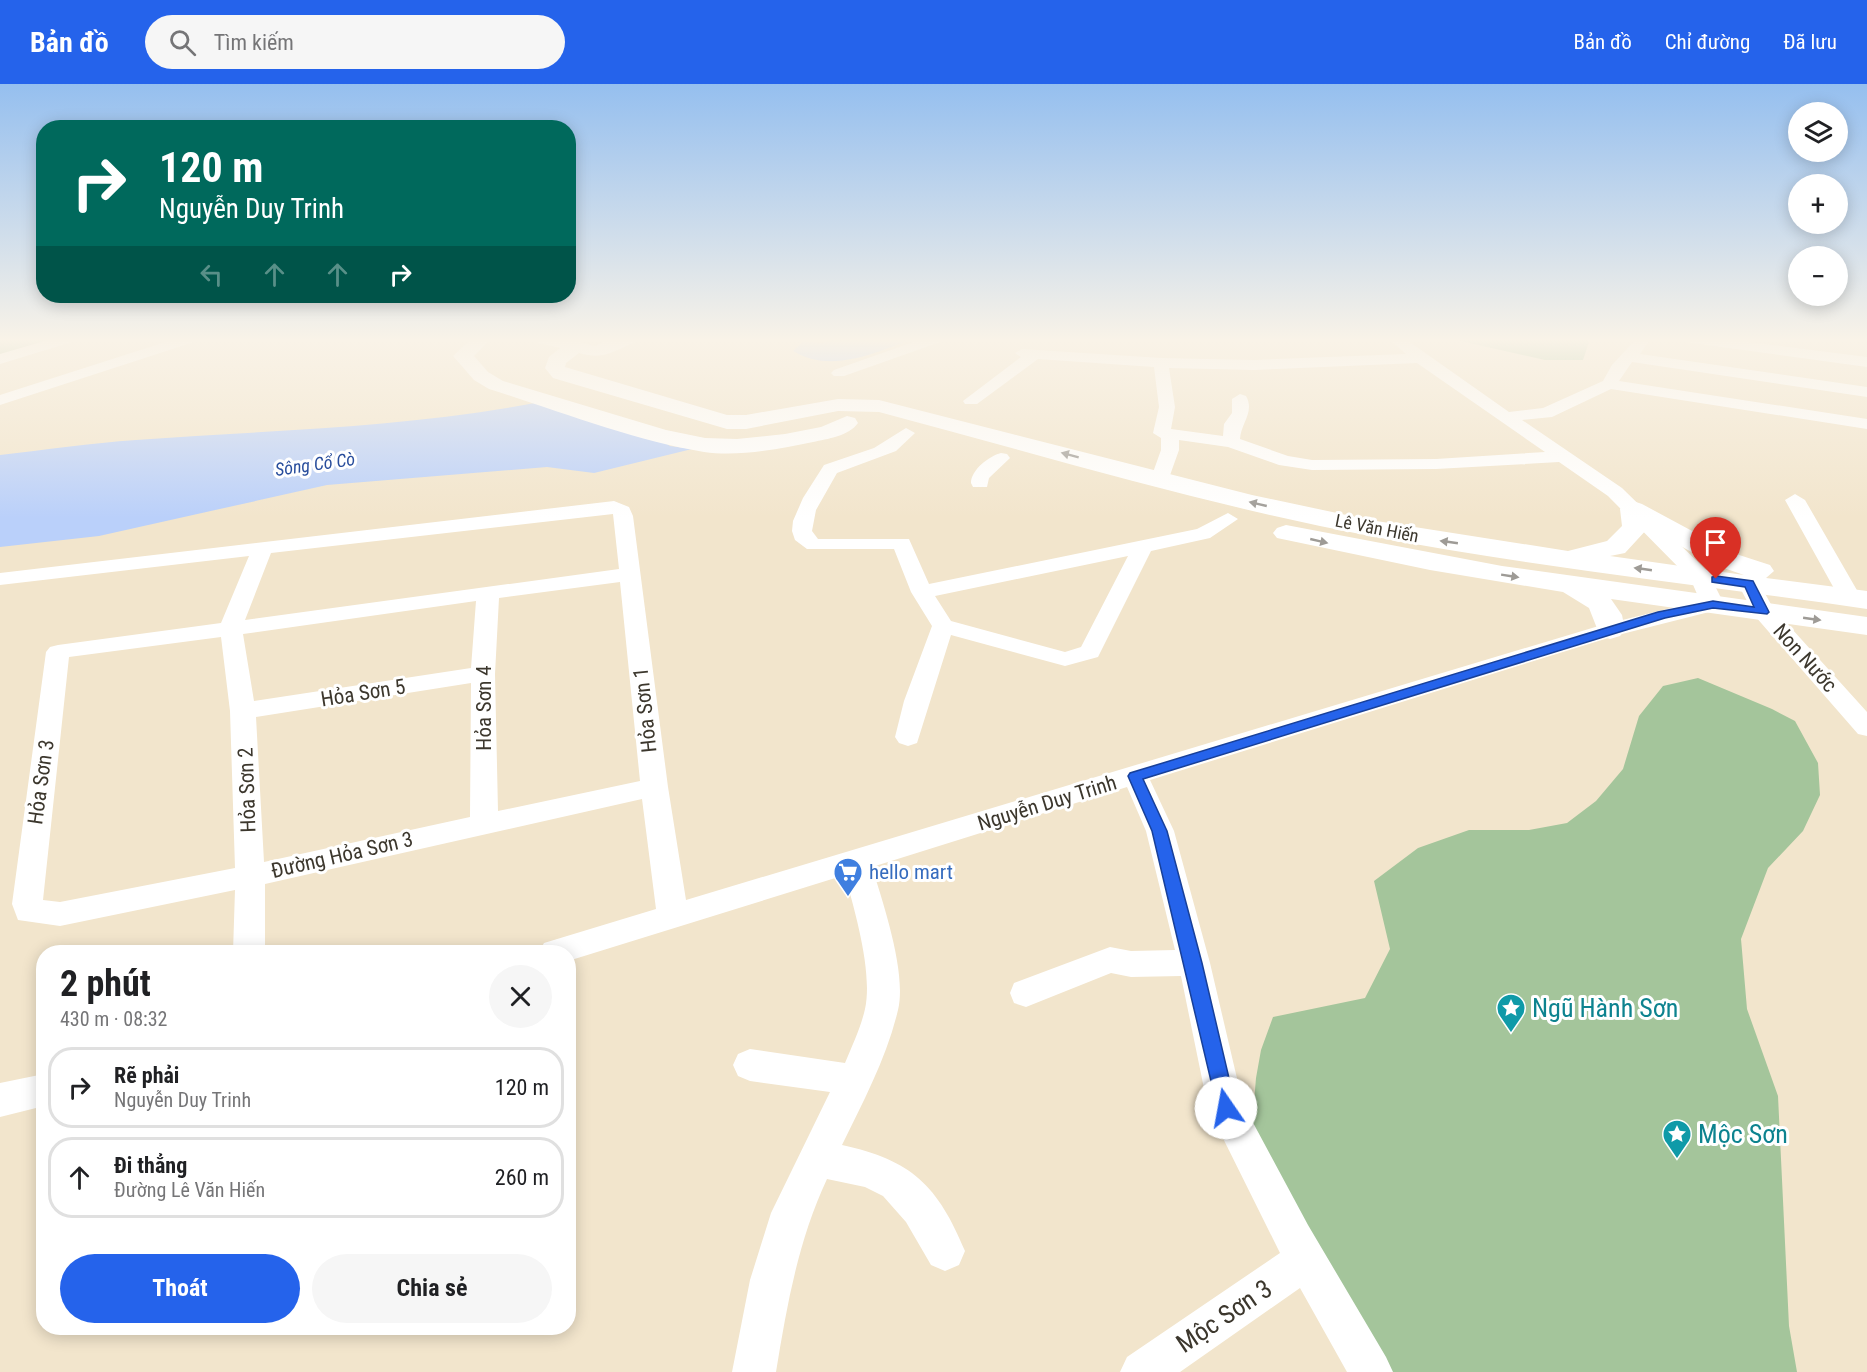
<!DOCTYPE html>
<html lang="vi">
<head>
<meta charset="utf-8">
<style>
	:root { --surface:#fff; --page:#f6f6f6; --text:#202124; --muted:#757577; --line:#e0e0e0; --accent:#2563eb }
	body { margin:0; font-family:"Roboto Condensed",sans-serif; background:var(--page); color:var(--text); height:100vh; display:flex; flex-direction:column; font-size:22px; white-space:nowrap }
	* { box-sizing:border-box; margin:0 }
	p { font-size:20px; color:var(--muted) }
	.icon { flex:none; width:33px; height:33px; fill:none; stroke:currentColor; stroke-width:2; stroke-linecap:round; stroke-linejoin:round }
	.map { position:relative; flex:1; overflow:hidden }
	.drawer { position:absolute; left:36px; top:861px; width:540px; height:390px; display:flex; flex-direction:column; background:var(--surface); border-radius:24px; box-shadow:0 3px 15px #0003 }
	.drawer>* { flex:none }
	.top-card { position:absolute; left:36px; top:36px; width:540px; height:183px; border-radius:24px; box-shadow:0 3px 15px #0003; background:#00695c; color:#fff; overflow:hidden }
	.buttons { position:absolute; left:1788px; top:18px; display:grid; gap:12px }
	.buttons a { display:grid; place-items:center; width:60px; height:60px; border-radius:50%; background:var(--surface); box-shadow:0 3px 15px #0003; font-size:30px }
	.pin { position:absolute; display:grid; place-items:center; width:51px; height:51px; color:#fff; margin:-62px -26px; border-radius:50% 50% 50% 0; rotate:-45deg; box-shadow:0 0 6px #0007 }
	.pin .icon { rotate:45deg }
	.me { position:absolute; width:66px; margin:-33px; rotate:348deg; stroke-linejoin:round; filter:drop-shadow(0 0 4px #0008) }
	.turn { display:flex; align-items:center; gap:21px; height:126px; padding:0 24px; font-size:27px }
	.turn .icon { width:78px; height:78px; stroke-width:2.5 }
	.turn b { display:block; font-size:42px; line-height:51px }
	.lanes { display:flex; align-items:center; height:57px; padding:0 24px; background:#0003; justify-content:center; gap:30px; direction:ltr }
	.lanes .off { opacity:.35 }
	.round { display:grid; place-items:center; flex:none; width:63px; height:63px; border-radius:32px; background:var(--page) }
	.overview { display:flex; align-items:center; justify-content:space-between; height:102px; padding:0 24px }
	h1 { font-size:36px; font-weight:700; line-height:45px }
	.cta { display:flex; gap:12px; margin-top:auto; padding:12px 24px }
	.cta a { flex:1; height:69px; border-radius:36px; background:var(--accent); color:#fff; font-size:24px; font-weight:700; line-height:69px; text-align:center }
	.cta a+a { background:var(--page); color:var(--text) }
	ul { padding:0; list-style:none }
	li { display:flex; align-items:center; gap:18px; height:81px; margin:0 12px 9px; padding:0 12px; border:3px solid var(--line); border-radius:24px }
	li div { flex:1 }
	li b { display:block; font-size:22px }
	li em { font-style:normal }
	header { display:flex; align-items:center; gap:36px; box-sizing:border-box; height:84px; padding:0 30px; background:var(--accent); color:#fff }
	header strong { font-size:28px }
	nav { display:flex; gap:33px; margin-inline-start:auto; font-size:21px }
	.search { width:420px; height:54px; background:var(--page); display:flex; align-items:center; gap:15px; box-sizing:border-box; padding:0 21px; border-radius:33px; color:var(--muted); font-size:22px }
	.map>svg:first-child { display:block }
	.green { fill:#a4c59b }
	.water { fill:#bad0fa }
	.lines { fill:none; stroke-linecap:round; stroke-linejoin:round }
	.minor { fill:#fff; fill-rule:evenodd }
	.major { fill:#fff; fill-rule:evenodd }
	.oneway { fill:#9e9b96 }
	.route { fill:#2563eb; stroke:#184099; stroke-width:1.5 }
	.labels { text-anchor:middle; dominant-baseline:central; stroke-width:6; stroke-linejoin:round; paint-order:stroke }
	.far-water-label { font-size:18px; font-style:italic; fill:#284d9c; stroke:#fff }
	.far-street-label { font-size:18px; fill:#3c372d; stroke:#fff }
	.street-label { font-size:21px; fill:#3c372d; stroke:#fff }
	.shop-label { font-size:21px; fill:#366cbe; stroke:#fff; text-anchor:start }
	.near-culture-label { font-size:26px; fill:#0d838f; stroke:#fff; text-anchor:start }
	.near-street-label { font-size:26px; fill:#3c372d; stroke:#fff }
</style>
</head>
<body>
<header>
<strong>Bản đồ</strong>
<div class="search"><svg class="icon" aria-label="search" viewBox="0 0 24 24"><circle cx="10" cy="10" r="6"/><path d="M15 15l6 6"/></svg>Tìm kiếm</div>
<nav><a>Bản đồ</a><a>Chỉ đường</a><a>Đã lưu</a></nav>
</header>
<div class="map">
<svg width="1867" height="1288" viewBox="0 0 1867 1288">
	<rect width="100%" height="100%" fill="#f2e5cc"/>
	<!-- green -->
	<path class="green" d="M0,254H61L0,272Z
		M1447,254H1587L1589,258L1583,276H1545Z
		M1698,594L1772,625L1795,637L1818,679L1820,711L1803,747L1768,784L1741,855L1747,925L1778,1012L1789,1242L1797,1288H1372L1250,1067L1256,994L1261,966L1273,933L1365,914L1390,865L1374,797L1418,764L1469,746H1529L1567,739L1596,717L1623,685L1639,632L1663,602Z"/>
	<!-- water -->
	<path class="water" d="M837,254H917C876,267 834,291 793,267L804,257L821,259Z
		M540,318L660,355L670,362L692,365L594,389L547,383L327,401L99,452L0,463V371C45,366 91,359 136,356C271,346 407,344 540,318Z"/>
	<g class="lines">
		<!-- minor -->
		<path class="minor" d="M55,254H77L75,257L0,280V270Z
			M178,254H199L197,257L0,321V311Z
			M925,254H945L943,257L844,292H834L831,289L834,286Z
			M1388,254H1404L1509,328L1543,324L1603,297L1612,281L1637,254H1651L1640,270L1867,303V313L1632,278L1619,297L1867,335V345L1611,305L1552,333L1522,336L1622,404L1708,488L1724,520L1721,525L1618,551L1150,696L1174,747L1210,879L1243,1020L1308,1141L1386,1273L1393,1288H1347L1300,1204L1180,1288H1120L1127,1273L1280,1169L1208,1024L1181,892L1131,893L1111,889L1026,923L1014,919L1010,909L1014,899L1110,863L1131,867L1175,866L1146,747L1127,703L872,783C883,819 907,889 898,926C887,973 863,1018 842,1061C912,1076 938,1102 965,1167L959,1181L945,1187L931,1181L906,1138L883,1112L865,1103L827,1095C798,1157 787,1221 776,1288H732L750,1196L771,1129L830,1008L750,997L738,992L733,981L738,970L750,965L845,979C852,962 861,943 865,925C873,888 855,828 845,791L568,877V868H539L544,859L656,825L642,715L265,800V868H233L235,806L60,842L18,836L12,820L46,568L50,563L58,561L221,539L249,472L0,501V489L614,417L629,423L633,432L668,703L686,816L1602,541L1700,517L1691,496L1608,412L1559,378L1436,385L1312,386L1279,381L1228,363L1179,356V366L1169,394L1160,400L1151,394L1161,366V354L1153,349L1159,323L1154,283L1038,275L977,320H965L963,317L1021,273L1015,269L1022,265L1161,274L1254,276L1406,270ZM1417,279L1545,368L1436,375L1312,376L1288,372L1240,355C1241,339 1255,328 1246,312L1240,310L1232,315V329L1224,340L1223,352L1171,345L1175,323L1169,284L1254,286ZM613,430L619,485L245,536L271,469ZM620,498L640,697L498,727L495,590L499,514ZM476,517L471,584L254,617L243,550ZM221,553L230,627L235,784L60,818L43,816L69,573ZM471,599L470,733L264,778L256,633Z
			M1678,254H1716L1867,273V283L1685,258Z
			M906,344L915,349L896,367L837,389L816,426L812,447L818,455H909L929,500L1197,445L1228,429L1238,435L1210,454L1151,467L1098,573L1065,582L951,551L917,659L908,662L899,659L895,653L904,617L932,542L911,508L894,465H807L795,456L792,447L793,437L803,414L824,381L874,364ZM1128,472L1081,563L1065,568L951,537L935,512Z
			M1001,369L1007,370L1010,374L989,394L987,403H973L971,399C971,386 989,372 1001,369Z
			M1795,410L1805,416L1858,508L1855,513H1839L1836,508L1785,416Z
			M1749,494L1757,495L1773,524L1867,628V652L1858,650L1755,532L1738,500L1741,495Z
			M44,990V1022L0,1033V999Z"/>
		<!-- major -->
		<path class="major" d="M472,254H492L474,272L488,288L503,297L666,346L705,354L737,355L785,350L821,343L847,332L855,334L858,339C849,352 827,355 813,358C778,365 739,373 704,368C635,357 556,326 489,305L474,296L453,272Z
			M533,254H563L595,262L613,254H637L635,258C612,268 604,276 579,269L566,279L565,283L727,331H746L838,315L879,316L1252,411L1370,436L1568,467L1607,457L1622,442L1620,425L1624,420L1633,417L1642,420L1733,469L1770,481L1774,487L1766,494L1867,507V525C1702,501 1535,483 1370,452C1205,421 1042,371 879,328L838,327L746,345H727L553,294L545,284L549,273L560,264L535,258ZM1648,444L1715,481L1744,491L1610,472L1625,469Z
			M1286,441L1502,482L1867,533V551L1611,515L1622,531L1625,546L1620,552L1610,555L1600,552L1589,524L1563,508L1430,486L1277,454L1273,449L1277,444Z"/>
	</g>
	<!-- one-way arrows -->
	<defs><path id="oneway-solid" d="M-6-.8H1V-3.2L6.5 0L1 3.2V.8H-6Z" transform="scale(1.5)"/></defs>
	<g class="oneway">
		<use href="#oneway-solid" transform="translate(1070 371) rotate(-165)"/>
		<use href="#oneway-solid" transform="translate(1258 420) rotate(-167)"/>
		<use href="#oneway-solid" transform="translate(1319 457) rotate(13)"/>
		<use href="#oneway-solid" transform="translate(1449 458) rotate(-172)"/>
		<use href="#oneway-solid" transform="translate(1643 485) rotate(-172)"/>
		<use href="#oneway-solid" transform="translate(1510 492) rotate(9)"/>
		<use href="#oneway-solid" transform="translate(1812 535) rotate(8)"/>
	</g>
	<!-- sky -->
	<linearGradient id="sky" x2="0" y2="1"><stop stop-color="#95bfef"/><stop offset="0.59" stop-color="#f9f3e8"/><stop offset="1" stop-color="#f9f3e8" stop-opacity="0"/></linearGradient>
	<rect width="1867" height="434" fill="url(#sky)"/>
	<!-- route -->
	<path class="route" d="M1716,492L1753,497L1769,528L1767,530L1713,524L1665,534L1143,695L1167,747L1202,879L1236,1024L1233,1031L1226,1033L1219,1031L1152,747L1128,692L1130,689L1658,528L1713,517L1754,523L1745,503L1712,498V493Z"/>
	<!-- icons -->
	<defs>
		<g id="supermarket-pin" transform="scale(1.5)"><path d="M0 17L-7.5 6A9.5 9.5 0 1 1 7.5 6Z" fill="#3f7fe0" stroke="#fff"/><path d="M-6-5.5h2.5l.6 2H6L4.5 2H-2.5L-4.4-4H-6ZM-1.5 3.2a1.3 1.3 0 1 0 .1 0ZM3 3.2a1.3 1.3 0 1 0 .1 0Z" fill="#fff"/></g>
		<g id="sight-pin" transform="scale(1.5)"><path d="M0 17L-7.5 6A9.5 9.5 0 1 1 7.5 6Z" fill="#0f9aa8" stroke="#fff"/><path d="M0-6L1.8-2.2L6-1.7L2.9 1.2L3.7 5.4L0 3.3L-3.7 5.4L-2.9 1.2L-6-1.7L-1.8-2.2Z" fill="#fff"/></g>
	</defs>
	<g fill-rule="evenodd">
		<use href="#supermarket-pin" x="848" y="788"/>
		<use href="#sight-pin" x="1511" y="924"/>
		<use href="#sight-pin" x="1677" y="1050"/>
	</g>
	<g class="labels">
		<!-- far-water labels -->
		<g class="far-water-label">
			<text transform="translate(315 380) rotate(-8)">Sông Cổ Cò</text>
		</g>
		<!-- far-street labels -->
		<g class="far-street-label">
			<text transform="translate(1377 444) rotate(11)">Lê Văn Hiến</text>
		</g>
		<!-- street labels -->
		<g class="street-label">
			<text transform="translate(1805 574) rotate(48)">Non Nước</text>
			<text transform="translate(363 609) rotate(-9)">Hỏa Sơn 5</text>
			<text transform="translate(484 624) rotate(-90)">Hỏa Sơn 4</text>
			<text transform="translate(645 626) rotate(-96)">Hỏa Sơn 1</text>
			<text transform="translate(41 698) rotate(-82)">Hỏa Sơn 3</text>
			<text transform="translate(247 706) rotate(-92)">Hỏa Sơn 2</text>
			<text transform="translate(1047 719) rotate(-17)">Nguyễn Duy Trinh</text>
			<text transform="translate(342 771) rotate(-13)">Đường Hỏa Sơn 3</text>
		</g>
		<!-- shop labels -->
		<g class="shop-label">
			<text x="869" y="788">hello mart</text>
		</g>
		<!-- near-culture labels -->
		<g class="near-culture-label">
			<text x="1532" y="924">Ngũ Hành Sơn</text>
			<text x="1698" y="1050">Mộc Sơn</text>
		</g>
		<!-- near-street labels -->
		<g class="near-street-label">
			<text transform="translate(1224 1232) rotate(-34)">Mộc Sơn 3</text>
		</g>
	</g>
</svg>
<div class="buttons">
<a><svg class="icon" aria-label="layers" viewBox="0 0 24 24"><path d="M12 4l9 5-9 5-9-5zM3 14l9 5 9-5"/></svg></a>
<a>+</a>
<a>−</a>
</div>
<div class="pin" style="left:1716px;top:495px;background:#d93025"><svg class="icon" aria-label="arrive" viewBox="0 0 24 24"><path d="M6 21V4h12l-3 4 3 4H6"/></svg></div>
<svg class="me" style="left:1226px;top:1024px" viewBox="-20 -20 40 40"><circle r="19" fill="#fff"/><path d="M0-13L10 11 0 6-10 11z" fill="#2563eb"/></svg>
<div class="top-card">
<div class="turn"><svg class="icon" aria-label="right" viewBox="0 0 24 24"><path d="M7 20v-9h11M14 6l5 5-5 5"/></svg><div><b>120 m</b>Nguyễn Duy Trinh</div></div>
<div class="lanes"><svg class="icon off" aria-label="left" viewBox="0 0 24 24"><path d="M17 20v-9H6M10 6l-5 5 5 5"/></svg><svg class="icon off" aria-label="ahead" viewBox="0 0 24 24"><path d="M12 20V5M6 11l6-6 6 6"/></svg><svg class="icon off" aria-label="ahead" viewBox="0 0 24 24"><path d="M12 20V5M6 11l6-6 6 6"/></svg><svg class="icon" aria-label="right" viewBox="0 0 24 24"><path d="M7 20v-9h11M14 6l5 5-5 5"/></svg></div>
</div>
<section class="drawer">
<div class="overview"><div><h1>2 phút</h1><p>430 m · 08:32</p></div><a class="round"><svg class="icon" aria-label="close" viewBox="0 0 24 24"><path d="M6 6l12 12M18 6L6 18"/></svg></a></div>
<ul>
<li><svg class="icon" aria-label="right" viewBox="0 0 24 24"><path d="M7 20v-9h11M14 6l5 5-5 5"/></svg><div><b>Rẽ phải</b><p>Nguyễn Duy Trinh</p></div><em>120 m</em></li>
<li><svg class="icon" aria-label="ahead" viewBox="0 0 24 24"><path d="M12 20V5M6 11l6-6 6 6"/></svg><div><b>Đi thẳng</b><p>Đường Lê Văn Hiến</p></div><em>260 m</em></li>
</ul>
<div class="cta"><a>Thoát</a><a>Chia sẻ</a></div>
</section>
</div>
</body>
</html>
